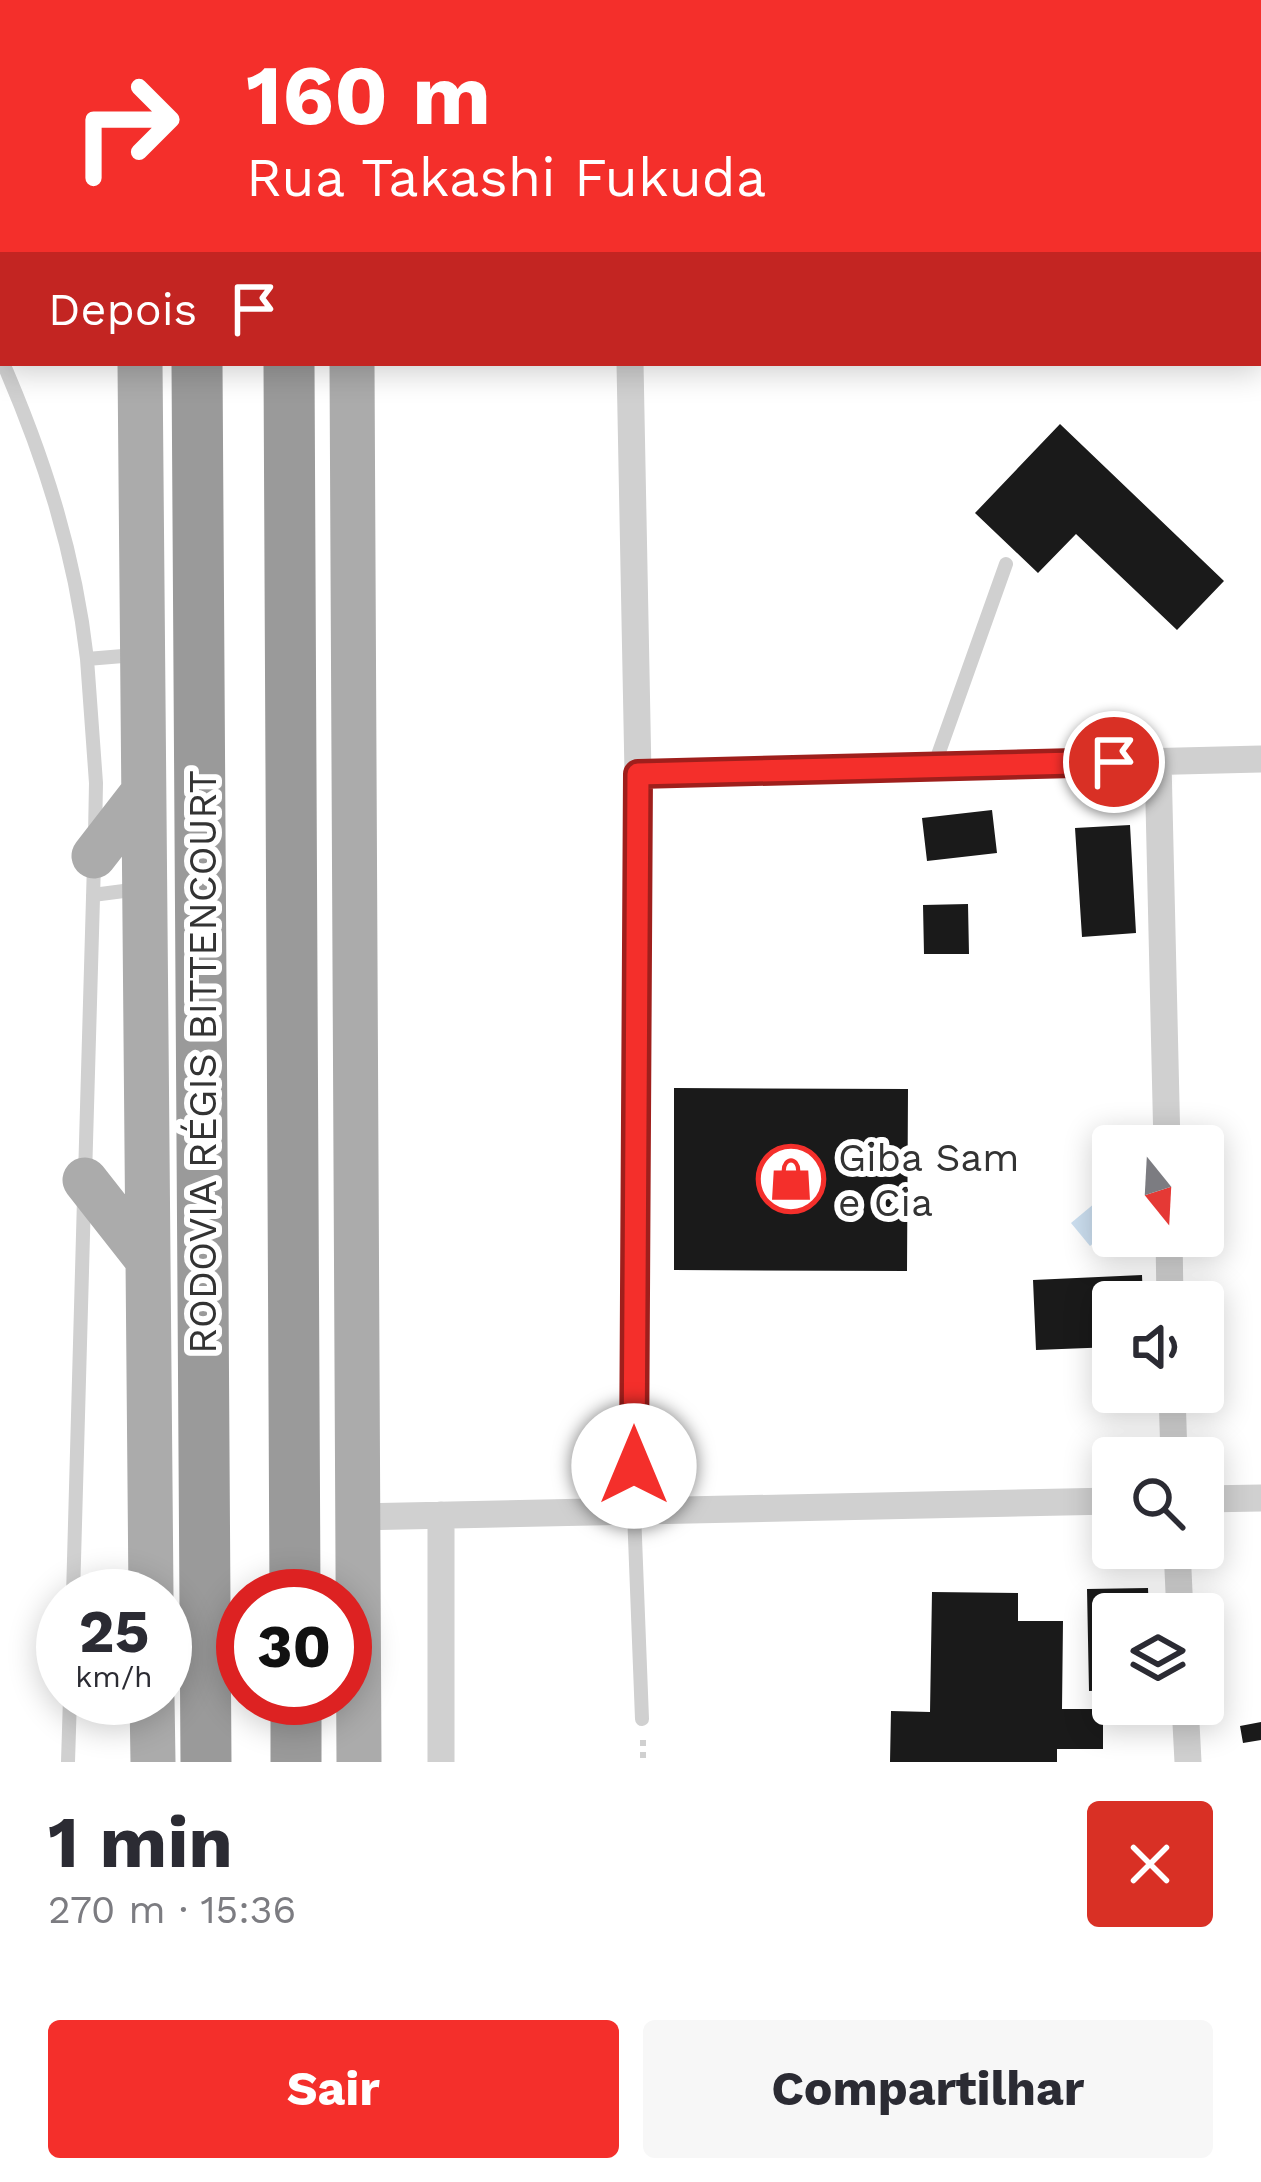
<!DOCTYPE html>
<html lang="pt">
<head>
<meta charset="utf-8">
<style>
	:root { --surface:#fff; --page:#f7f7f7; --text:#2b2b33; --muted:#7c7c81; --accent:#f42f2b }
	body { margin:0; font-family:"Work Sans",sans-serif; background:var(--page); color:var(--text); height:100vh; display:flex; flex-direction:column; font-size:45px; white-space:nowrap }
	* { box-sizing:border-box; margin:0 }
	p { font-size:39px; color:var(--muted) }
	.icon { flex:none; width:66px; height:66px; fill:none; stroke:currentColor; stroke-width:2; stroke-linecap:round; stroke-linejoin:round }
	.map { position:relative; height:1762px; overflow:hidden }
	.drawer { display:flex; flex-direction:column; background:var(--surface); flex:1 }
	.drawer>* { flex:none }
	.guide { position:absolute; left:0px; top:0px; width:1263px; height:366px; box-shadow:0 6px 30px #0003; background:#f42f2b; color:#fff; overflow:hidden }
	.needle { width:78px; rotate:162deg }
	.controls { position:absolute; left:1092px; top:1125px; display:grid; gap:24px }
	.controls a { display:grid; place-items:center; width:132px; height:132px; border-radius:12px; background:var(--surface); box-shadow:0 6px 30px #0003; font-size:60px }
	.speed { position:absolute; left:36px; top:1569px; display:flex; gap:24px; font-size:60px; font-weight:700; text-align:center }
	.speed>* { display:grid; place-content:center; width:156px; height:156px; border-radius:50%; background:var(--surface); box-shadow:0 6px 30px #0003; line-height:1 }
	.speed small { font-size:30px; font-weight:400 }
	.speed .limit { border:18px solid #d22; background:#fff; color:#111 }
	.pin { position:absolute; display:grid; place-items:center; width:102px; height:102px; color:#fff; margin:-51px; border:6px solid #fff; border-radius:50%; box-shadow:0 3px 12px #0007 }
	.me { position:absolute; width:132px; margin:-66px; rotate:0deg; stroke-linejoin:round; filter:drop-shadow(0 0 9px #0008) }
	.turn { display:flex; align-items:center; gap:42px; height:252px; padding:0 48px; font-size:54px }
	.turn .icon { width:156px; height:156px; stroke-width:2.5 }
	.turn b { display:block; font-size:84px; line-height:102px }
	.then { display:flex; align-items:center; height:114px; padding:0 48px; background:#0003; gap:24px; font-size:45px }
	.round { display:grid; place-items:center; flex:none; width:126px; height:126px; border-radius:12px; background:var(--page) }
	.head { display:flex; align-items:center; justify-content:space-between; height:204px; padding:0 48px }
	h1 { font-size:72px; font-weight:700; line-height:90px }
	.button { display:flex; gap:24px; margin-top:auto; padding:24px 48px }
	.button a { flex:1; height:138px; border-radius:12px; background:var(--accent); color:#fff; font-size:48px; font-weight:700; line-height:138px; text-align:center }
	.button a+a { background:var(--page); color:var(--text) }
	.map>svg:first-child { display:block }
	.water { fill:#ccdff0 }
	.building { fill:#1a1a1a }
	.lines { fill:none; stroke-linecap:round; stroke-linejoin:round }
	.path { stroke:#d0d0d0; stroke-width:6; stroke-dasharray:6 6; stroke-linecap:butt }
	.lane { stroke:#d0d0d0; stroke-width:14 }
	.street { stroke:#d0d0d0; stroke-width:27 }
	.primary { stroke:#ababab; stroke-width:45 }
	.highway { stroke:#9a9a9a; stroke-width:51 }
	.route-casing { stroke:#9f1f1c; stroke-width:30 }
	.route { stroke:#f42f2b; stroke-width:21 }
	.labels { text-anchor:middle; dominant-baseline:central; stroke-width:12; stroke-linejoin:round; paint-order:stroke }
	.street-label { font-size:39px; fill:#333; stroke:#fff }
	.poi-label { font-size:39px; fill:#333; stroke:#fff; text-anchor:start }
</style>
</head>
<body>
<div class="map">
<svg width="1261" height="1762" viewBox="0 0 1261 1762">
	<rect width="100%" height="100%" fill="#fff"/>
	<!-- water -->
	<path class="water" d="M1113,1188V1227L1090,1246L1071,1223Z"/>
	<!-- building -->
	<path class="building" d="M1060,424L1224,581L1177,630L1076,534L1038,573L975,513Z
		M992,810L997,853L927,861L922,818Z
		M1130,825L1136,933L1082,937L1075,828Z
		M968,904L969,954H924L923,905Z
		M674,1088L908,1089L907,1271L674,1270Z
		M1142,1275L1143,1302H1113V1347L1036,1350L1033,1280Z
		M1148,1588L1149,1614H1113V1690L1089,1691L1087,1589Z
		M932,1592L1018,1593V1621H1063L1062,1709H1103V1749H1057V1762H890L891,1711L930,1712Z
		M1261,1722V1740L1243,1743L1240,1726Z"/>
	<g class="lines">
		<!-- path -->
		<path class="path" d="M643,1740V1762"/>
		<!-- lane -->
		<path class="lane" d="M66,0V3
			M0,31H3
			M0,356C43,454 75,552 87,659
			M934,766L1006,564
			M95,835L96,783L87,659L135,655
			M93,895L139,889
			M85,1177L94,863
			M634,1512L642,1719
			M73,1596L84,1199
			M68,1762L70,1698"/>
		<!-- street -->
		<path class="street" d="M623,0V3
			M1158,0V3
			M0,150L3,148
			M1260,298H1261
			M630,363L638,774L634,1512
			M1158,761L1167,1146
			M638,774L1261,759
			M1169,1236L1170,1302
			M1172,1392L1174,1458
			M1203,1499L1261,1498
			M441,1515V1762
			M356,1517L1113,1501
			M1177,1548L1180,1614
			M1185,1704L1188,1762"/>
		<!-- primary -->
		<path class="primary" d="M139,0V3
			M352,0V3
			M140,363L151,1596
			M352,363L359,1762
			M94,856L142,794
			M85,1180L147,1259
			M152,1698L153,1762"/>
		<!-- highway -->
		<path class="highway" d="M194,0V3
			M286,0V3
			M197,363L206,1762
			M289,363L295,1596
			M296,1698V1762"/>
	</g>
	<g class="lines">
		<!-- route casing -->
		<g class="route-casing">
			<path id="route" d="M634,1466L638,774L1114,762"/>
		</g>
		<!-- route -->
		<use href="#route" class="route"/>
	</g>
	<!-- icons -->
	<defs>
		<g id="shop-ring" transform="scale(3.45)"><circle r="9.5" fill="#fff" stroke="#f42f2b" stroke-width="1.5"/><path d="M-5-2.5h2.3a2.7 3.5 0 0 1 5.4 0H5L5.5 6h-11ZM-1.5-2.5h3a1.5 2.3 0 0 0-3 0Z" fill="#f42f2b"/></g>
	</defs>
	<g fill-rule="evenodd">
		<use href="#shop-ring" x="791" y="1179"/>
	</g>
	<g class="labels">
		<!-- street labels -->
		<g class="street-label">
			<text transform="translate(202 1062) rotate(-90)">RODOVIA RÉGIS BITTENCOURT</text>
		</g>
		<!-- poi labels -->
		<g class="poi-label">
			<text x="838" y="1157">Giba Sam<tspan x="838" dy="45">e Cia</tspan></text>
		</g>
	</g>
</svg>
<div class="controls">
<a><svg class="needle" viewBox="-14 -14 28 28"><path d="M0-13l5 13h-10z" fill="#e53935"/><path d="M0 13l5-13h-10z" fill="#7c7c81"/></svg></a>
<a><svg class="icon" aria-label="sound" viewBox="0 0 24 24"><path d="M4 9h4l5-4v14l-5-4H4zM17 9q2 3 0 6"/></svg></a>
<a><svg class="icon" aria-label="search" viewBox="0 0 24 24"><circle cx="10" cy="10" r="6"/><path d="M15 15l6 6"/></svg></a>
<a><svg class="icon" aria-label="layers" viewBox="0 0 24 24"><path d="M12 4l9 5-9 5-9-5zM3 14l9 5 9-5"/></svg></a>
</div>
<div class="speed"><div>25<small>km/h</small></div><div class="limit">30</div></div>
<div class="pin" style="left:1114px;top:762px;background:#d93025"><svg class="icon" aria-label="arrive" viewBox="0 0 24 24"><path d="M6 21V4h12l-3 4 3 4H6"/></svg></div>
<svg class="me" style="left:634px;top:1466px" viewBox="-20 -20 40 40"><circle r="19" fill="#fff"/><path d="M0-13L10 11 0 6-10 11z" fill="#f42f2b"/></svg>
<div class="guide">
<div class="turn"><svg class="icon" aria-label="right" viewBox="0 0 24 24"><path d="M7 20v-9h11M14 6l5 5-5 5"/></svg><div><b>160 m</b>Rua Takashi Fukuda</div></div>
<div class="then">Depois<svg class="icon" aria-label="arrive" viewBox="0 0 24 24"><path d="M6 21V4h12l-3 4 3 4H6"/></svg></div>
</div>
</div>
<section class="drawer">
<div class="head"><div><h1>1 min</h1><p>270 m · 15:36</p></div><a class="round" style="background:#d93025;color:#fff"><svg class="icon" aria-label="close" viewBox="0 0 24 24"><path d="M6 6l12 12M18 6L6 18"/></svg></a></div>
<div class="button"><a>Sair</a><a>Compartilhar</a></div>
</section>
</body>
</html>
